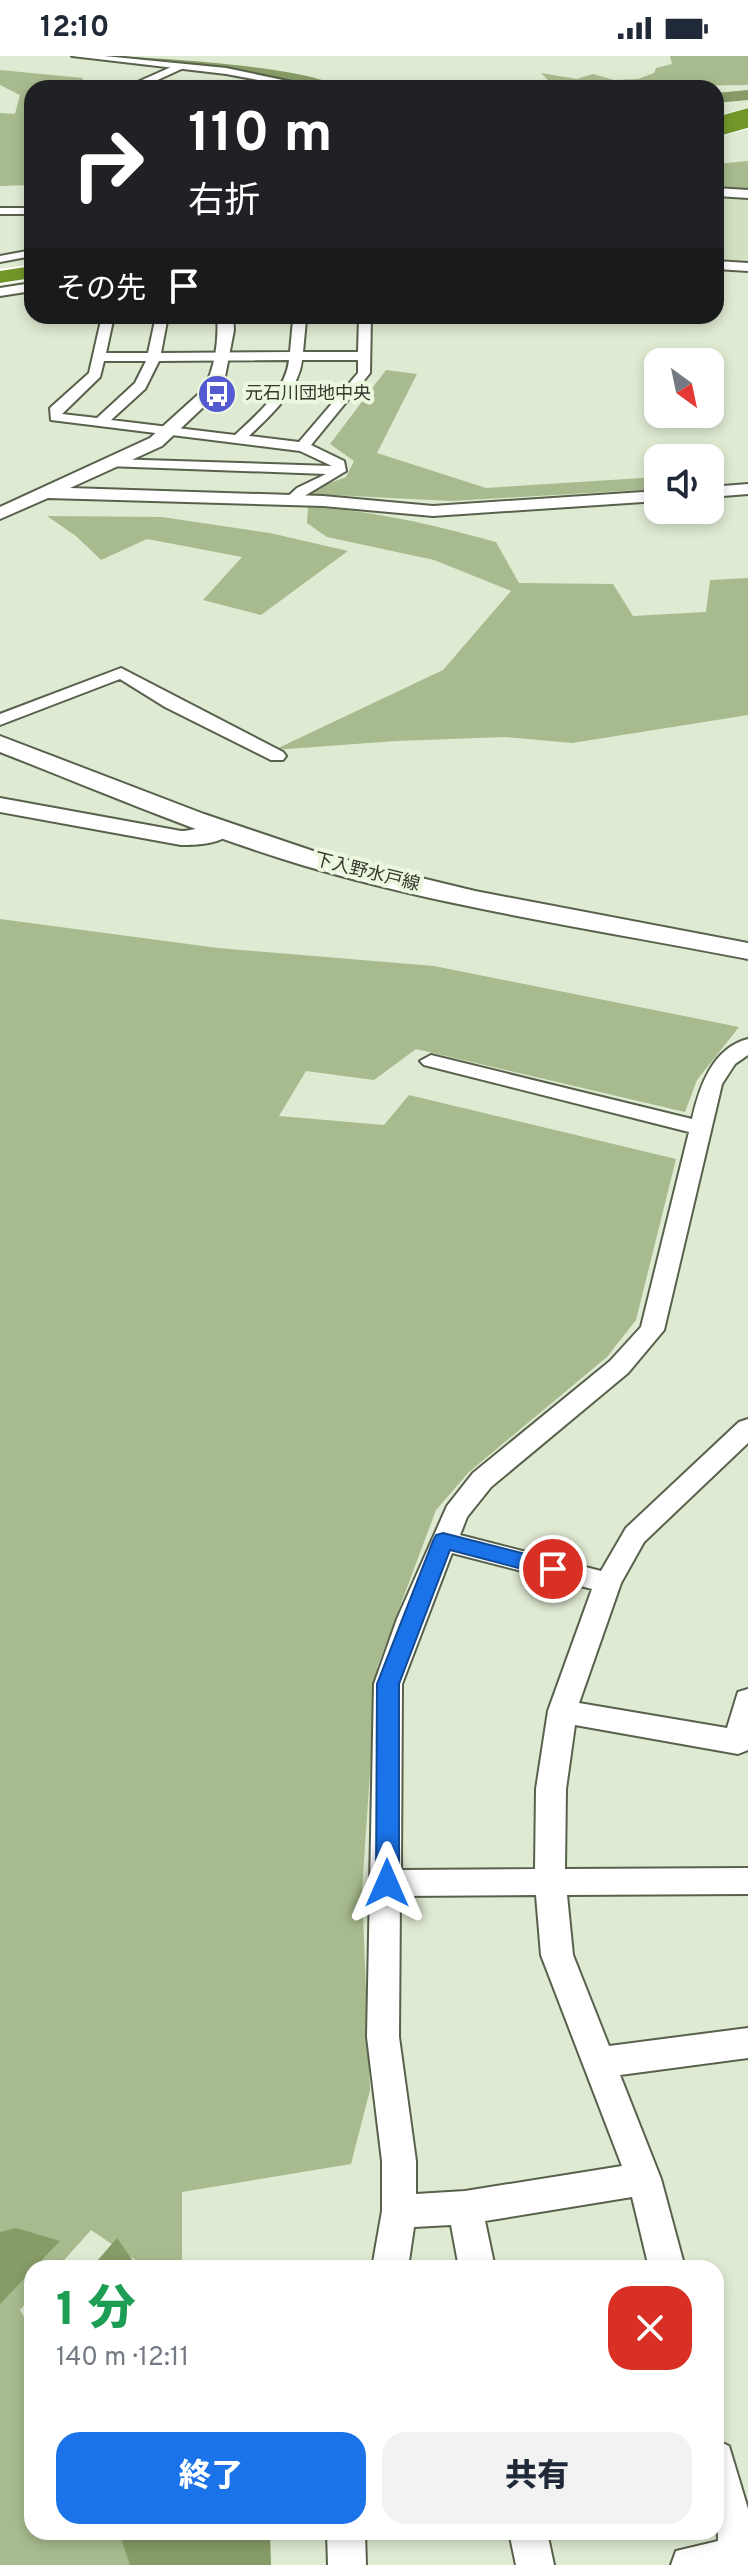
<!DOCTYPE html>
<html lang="ja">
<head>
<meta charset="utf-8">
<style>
	:root { --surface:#fff; --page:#f2f2f3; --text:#1f2937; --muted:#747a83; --accent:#1a73e8 }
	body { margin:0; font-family:Overpass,"Noto Sans JP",sans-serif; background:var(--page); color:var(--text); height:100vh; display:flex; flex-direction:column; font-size:30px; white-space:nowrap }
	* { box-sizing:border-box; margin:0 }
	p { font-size:26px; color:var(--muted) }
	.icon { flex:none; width:44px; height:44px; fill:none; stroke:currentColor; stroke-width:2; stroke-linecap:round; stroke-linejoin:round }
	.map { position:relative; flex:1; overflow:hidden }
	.drawer { position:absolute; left:24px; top:2204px; width:700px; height:280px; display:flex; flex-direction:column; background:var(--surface); border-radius:24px; box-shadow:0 4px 12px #0003 }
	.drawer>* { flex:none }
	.guide { position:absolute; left:24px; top:24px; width:700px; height:244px; border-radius:24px; box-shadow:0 4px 12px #0003; background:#202124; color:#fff; overflow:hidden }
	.needle { width:52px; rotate:147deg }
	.fabs { position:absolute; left:644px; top:292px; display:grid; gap:16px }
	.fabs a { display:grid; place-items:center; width:80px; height:80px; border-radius:16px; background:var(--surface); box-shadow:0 4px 12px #0003; font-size:40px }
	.pin { position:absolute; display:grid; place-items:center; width:68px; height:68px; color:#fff; margin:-34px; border:4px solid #fff; border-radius:50%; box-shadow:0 2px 8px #0007 }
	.me { position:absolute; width:88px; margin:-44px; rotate:0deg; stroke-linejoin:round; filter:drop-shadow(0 0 6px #0008) }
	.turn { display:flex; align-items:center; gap:28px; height:168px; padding:0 32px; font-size:36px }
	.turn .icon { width:104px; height:104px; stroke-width:2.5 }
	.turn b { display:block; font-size:56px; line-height:68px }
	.then { display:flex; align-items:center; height:76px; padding:0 32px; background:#0003; gap:16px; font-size:30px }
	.round { display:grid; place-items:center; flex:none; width:84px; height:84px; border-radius:24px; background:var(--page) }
	.head { display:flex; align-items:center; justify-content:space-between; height:136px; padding:0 32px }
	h1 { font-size:48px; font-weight:800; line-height:60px; color:#1e9e55 }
	.action { display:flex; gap:16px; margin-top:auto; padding:16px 32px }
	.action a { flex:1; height:92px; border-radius:24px; background:var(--accent); color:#fff; font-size:32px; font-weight:800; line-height:92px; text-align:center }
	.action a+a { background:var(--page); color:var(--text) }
	.status { display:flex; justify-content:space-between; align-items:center; height:56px; padding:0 40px; background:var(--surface); direction:ltr }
	.status svg { height:22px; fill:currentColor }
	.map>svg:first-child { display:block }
	.built { fill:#d2e0c1 }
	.green { fill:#a8bb8e }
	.water { fill:#869b66 }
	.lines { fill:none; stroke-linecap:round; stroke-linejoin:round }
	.river { fill:#869b66; fill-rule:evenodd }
	.minor-casing { stroke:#58614c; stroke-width:4 }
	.tertiary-casing { stroke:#58614c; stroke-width:4 }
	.secondary-casing { stroke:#58614c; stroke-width:4 }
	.motorway-casing { stroke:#fff; stroke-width:4 }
	.minor { fill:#fff; fill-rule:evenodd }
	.tertiary { fill:#fff; fill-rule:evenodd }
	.secondary { fill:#fff; fill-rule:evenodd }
	.motorway { fill:#729729; fill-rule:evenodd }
	.motorway-bridge-casing { stroke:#fff; stroke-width:21; stroke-linecap:butt }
	.motorway-bridge { stroke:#729729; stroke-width:19 }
	.route { fill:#1a73e8; stroke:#114b97; stroke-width:2 }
	.labels { text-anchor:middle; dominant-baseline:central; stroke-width:8; stroke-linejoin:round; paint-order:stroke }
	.far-poi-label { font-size:18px; fill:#34382e; stroke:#ecf7df; text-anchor:start }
	.far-street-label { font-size:18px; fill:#34382e; stroke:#ecf7df }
</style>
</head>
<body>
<div class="status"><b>12:10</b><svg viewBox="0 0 49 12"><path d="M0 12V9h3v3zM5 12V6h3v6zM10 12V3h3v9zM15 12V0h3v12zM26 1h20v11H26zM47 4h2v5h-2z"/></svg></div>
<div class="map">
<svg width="748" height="2509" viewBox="0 0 748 2509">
	<rect width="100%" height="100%" fill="#dfead2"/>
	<!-- built -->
	<path class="built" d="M716,137L748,139V209L716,207Z"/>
	<!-- green -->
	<path class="green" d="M670,0H748V29L526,32L552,28L541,17L577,23L593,18L614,24L638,23L654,17L656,12L672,8Z
		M0,14L83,22L81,32H32V129L0,130V57L15,58L20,39L0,29Z
		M748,105V135L716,132V108Z
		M386,314L417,318L377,397L486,432L658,421V433L452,445L311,438L314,433L346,421L354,405L330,388Z
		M308,451C373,454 433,469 496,486L519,527L613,528L633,560L706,556L710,524L748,522V659L572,687L505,681L396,685L274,694L443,614L511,535L434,504L327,481L307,467Z
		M47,460L162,461L270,477L348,495L261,559L203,544L242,501L147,483L101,504L76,480Z
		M0,863L218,892L434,910L739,971L697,1024L685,1056L416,993L374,1024L306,1015L279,1060L384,1069L409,1039L676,1103L636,1264L607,1301L469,1416L436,1454L377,1612L362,1835L370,2034L351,2108L182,2136V2212H147L91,2174L57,2212H32V2240L20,2254L32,2276V2476H148L160,2509H0Z"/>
	<!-- water -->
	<path class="water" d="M16,2172L60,2185L0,2248V2176Z
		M117,2182L138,2212H91Z
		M119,2476H270L271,2509H130Z"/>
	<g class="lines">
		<!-- river -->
		<path class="river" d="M96,0C136,0 314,10 339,32H317L304,27L103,4Z
			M748,34V44L716,47V37Z"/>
		<!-- minor casing -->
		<g class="minor-casing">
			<path id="minor" d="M72,0H104L226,12L321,32H301L226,18Z
				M0,152H32V158H0Z
				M32,194V200L0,206V200Z
				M102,260H114L106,297H148L156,260H168L161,297L290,296L293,264H240L234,260H341L335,264H306L303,296H358L359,260H371L370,317L311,389L344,405L346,415L291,448L284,444L297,432L326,418L107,410L105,407L112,403L332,410L300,395L51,364L50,352L89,317ZM289,304C286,335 256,359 235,379L111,364L145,333L159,305ZM302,304H358V317L299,386L249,380C270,360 299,334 302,304ZM104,305H146L135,327L97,362L62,358L100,321Z
				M121,612L283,696L286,700L283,704H271L165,651L120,623L0,669V658Z
				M748,983V999L735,1008L722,1028L664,1274L628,1317L491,1431L467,1461L460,1479L601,1515L626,1472L739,1366L748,1363V1387L644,1486L621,1527L579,1647L727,1672L738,1636L748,1633V1694L738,1698L575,1669L566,1733L565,1813L748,1812V1838L567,1839L573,1899L609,1990L748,1972V2002L620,2019L661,2123L685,2212H649L632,2141L485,2165L495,2212H459L451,2169L414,2171L408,2212H372L382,2155V2105L367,1981L374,1628L397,1563L447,1450L473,1417L610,1305L641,1271L689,1076L424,1009L420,1005L431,999L692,1063C699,1032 712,992 748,983ZM452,1497L592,1533L548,1655L536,1733L535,1813L401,1814L402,1628ZM536,1839L541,1899L622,2110L465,2135L416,2138V2105L399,1981L400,1840Z
				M716,2384L729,2390L748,2453V2509H671L676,2495L718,2485Z
				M327,2476H365L366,2509H328Z
				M509,2476H547L554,2509H516Z"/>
		</g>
		<!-- tertiary casing -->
		<g class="tertiary-casing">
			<path id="tertiary" d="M178,8L188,10L140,32H124Z
				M716,132L748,134V142L716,140Z
				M716,205L748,207V215L716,213Z
				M32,227V235L0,240V232Z
				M217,260H233L234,274L224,326L214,341L162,390L70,432L323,440L433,450L658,435V445L433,460L323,450L48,442L0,463V451L150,382L202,335C215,316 219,282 217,260Z
				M748,428V438L710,441V431Z
				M0,742L181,775C198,775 215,765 231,769L234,774C223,788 198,789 181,789L0,756Z"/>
		</g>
		<!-- secondary casing -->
		<g class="secondary-casing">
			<path id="secondary" d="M0,680L204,758L322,798L475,835L748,887V903C599,874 447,852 302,809C199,778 100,735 0,696Z"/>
		</g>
		<!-- motorway casing -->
		<g class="motorway-casing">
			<path id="motorway" d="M32,210V222L0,227V215Z"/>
		</g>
		<!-- minor -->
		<use href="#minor" class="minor"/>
		<!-- tertiary -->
		<use href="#tertiary" class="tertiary"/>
		<!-- secondary -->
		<use href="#secondary" class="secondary"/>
		<!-- motorway -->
		<use href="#motorway" class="motorway"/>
		<!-- motorway-bridge casing -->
		<g class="motorway-bridge-casing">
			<path id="motorway-bridge" d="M716,71L748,62"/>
		</g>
		<!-- motorway-bridge -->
		<use href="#motorway-bridge" class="motorway-bridge"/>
	</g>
	<!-- route -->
	<path class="route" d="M443,1477L553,1505L560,1507L563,1513L560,1518L553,1521L450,1494L399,1628V1827L395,1834L387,1837L379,1834L376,1827L377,1628L433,1485L436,1479Z"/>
	<!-- icons -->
	<defs>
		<g id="bus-disc" transform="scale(2)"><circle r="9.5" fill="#545ad1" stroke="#ecf7df"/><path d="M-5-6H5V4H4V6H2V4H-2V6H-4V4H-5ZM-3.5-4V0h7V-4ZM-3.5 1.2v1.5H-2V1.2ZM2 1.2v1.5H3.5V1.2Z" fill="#fff"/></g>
	</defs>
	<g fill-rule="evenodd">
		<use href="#bus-disc" x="217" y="338"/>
	</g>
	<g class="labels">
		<!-- far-poi labels -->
		<g class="far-poi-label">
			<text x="245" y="338">元石川団地中央</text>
		</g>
		<!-- far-street labels -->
		<g class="far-street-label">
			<text transform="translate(367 817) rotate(14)">下入野水戸線</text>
		</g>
	</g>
</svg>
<div class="fabs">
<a><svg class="needle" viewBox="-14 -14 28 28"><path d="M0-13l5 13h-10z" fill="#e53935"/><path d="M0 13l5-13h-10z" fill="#747a83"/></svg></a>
<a><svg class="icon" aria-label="sound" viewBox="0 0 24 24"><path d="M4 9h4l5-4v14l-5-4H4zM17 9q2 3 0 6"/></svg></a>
</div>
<div class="pin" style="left:553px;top:1513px;background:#d93025"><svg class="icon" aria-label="arrive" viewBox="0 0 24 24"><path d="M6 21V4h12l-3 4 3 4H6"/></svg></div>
<svg class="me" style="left:387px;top:1827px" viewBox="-20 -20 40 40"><path d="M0-17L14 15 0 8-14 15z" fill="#1a73e8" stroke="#fff" stroke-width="4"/></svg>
<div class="guide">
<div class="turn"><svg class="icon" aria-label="right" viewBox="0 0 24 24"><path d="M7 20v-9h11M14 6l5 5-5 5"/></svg><div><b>110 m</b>右折</div></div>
<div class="then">その先<svg class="icon" aria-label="arrive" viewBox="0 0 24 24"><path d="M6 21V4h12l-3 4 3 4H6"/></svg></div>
</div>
<section class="drawer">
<div class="head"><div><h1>1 分</h1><p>140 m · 12:11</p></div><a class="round" style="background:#d93025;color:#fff"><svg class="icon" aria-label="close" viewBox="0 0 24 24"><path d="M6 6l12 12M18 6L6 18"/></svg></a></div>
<div class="action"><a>終了</a><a>共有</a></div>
</section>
</div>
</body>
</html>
